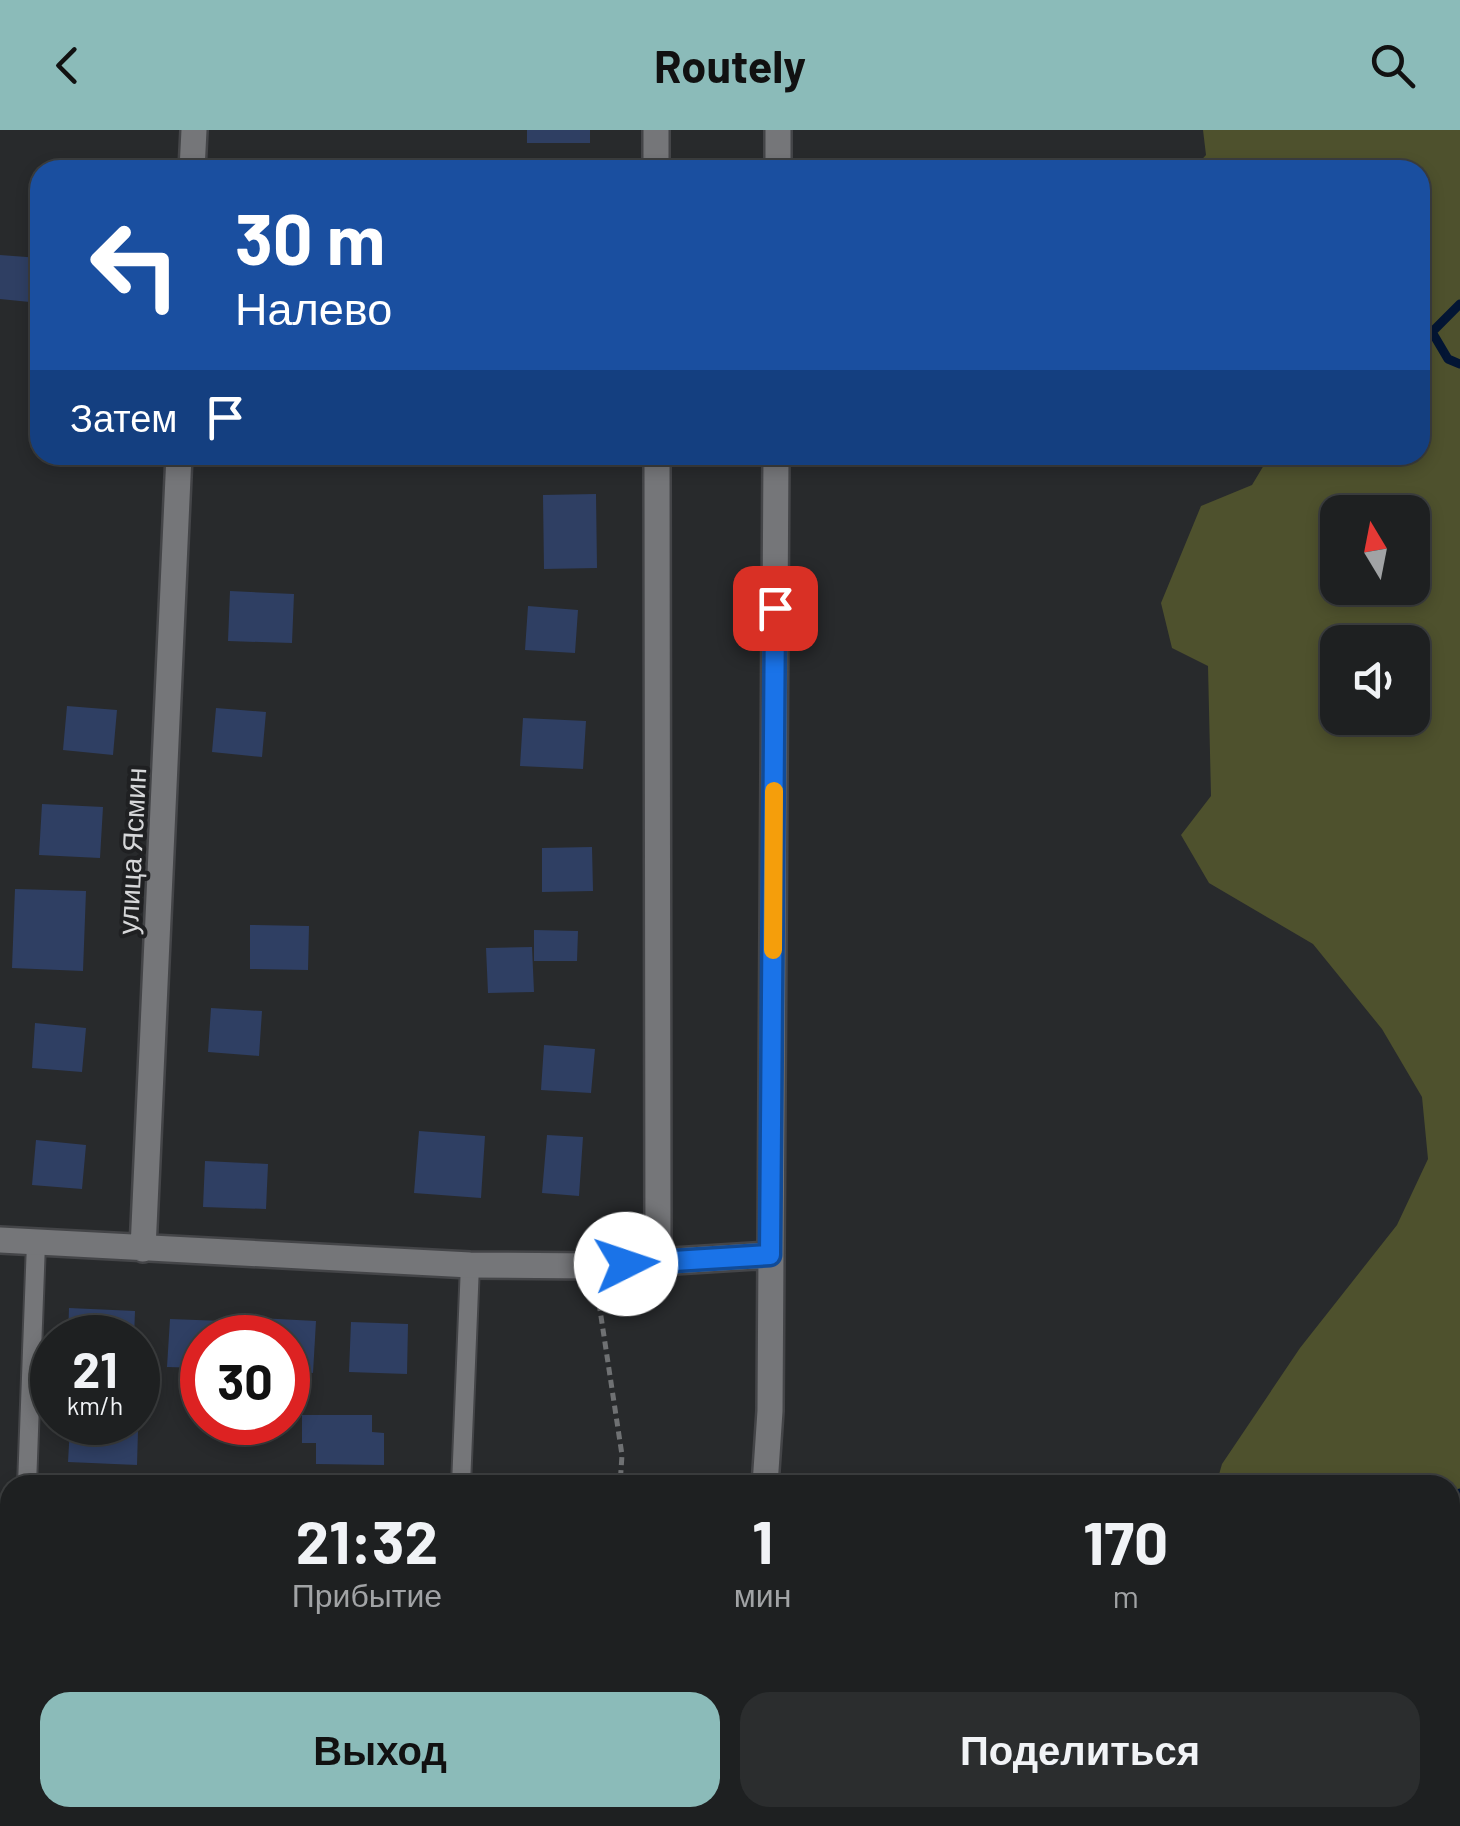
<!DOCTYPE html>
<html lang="ru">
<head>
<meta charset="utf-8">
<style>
	:root { --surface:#1e2021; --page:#2b2d2e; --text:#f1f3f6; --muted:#a1a3a5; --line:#3c3e3f; --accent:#8bbbb9 }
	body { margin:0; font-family:Barlow,sans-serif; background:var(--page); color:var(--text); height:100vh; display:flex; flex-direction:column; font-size:38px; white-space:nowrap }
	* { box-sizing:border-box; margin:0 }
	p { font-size:32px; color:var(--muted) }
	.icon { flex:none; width:55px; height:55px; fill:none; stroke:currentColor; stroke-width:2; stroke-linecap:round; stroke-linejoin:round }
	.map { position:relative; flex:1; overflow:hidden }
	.details { position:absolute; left:0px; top:1345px; width:1460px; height:352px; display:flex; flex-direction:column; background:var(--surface); border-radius:30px 30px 0 0; box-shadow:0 5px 15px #0003,0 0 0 2px var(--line) }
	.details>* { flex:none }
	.hud { position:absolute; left:30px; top:30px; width:1400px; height:305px; border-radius:30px; box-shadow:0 5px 15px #0003,0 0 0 2px var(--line); background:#1a4fa0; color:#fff; overflow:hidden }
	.needle { width:65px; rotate:350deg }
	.buttons { position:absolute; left:1320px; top:365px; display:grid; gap:20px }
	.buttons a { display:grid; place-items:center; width:110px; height:110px; border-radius:20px; background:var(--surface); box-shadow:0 5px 15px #0003,0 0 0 2px var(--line); font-size:50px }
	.speed { position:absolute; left:30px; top:1185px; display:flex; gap:20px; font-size:50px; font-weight:700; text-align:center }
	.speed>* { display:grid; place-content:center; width:130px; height:130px; border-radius:50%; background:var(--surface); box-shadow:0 5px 15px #0003,0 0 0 2px var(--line); line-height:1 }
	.speed small { font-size:25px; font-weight:400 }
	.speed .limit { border:15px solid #d22; background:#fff; color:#111 }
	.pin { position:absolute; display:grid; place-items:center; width:85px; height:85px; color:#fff; margin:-42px; border-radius:20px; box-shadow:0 5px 15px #0006 }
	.me { position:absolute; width:110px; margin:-55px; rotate:86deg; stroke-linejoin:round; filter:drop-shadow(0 0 8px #0008) }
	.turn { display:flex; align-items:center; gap:35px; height:210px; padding:0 40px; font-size:45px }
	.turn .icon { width:130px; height:130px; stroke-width:2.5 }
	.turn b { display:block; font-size:70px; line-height:85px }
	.then { display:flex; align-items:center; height:95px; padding:0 40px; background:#0003; gap:20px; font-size:38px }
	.eta { display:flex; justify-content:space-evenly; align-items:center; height:170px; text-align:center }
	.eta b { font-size:60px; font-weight:700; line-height:70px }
	.primary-button { display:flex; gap:20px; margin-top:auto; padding:20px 40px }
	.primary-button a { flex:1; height:115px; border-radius:30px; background:var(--accent); color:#111; font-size:40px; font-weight:700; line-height:115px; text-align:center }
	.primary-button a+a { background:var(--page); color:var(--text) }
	header { display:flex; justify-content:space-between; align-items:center; height:130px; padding:0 40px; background:var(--accent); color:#111; font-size:45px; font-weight:700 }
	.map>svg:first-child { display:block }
	.green { fill:#4e512d; fill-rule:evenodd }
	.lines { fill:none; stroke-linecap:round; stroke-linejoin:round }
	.stream { stroke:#031534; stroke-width:9 }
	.building { fill:#2f3f63 }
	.service-casing { stroke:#444548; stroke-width:22 }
	.minor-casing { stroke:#444548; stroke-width:30 }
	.path { stroke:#6f7173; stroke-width:5; stroke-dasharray:8 5; stroke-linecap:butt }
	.service { stroke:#757679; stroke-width:18 }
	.minor { stroke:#757679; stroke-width:25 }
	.route-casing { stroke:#114b97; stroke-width:25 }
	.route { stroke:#1a73e8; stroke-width:18 }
	.slow { stroke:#f59e0b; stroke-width:18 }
	.labels { text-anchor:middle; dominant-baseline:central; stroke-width:8; stroke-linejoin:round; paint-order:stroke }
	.street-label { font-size:28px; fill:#d6d7d9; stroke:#1f2022 }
</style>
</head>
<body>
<header><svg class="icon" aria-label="back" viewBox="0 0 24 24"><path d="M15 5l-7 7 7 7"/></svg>Routely<svg class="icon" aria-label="search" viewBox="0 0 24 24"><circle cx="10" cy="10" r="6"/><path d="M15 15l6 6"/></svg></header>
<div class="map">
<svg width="1460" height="1696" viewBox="0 0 1460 1696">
	<rect width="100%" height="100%" fill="#282a2c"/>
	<!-- green -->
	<path class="green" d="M1203,0H1460V1548L1450,1547V1355H1216L1222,1334L1300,1218L1397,1095L1428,1029L1422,967L1382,899L1313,814L1209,753L1181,705L1211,666L1208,536L1172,518L1161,473L1201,376L1252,355L1270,325H1420V40H1192L1206,25ZM1338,382H1412V458H1338ZM1338,512H1412V588H1338Z
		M0,1584L10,1585V1681L0,1679Z
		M40,1688H389L416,1696H78Z
		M997,1688H1391V1696H989Z"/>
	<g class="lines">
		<!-- stream -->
		<path class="stream" d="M1460,174L1432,202L1448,229L1460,234
			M1450,1370L1460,1363
			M1206,1696L1208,1688"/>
	</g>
	<!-- building -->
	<path class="building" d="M527,0H590V13H527Z
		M0,125L40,128V173L0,169Z
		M440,325H492L491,335H440Z
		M596,364L597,438L544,439L543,365Z
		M230,461L294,464L292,513L228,511Z
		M528,476L578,480L575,523L525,520Z
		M67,576L117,580L113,625L63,620Z
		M216,578L266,582L262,627L212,622Z
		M523,588L586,591L583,639L520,636Z
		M42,674L103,677L100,728L39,725Z
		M592,717L593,761L542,762V718Z
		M15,759L86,761L83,841L12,838Z
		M250,795L309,796L308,840L250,839Z
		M534,800L578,801L577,831H534Z
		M532,817L534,862L488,863L486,818Z
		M211,878L262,881L259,926L208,922Z
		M35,893L86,898L82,942L32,938Z
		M544,915L595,919L591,963L541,960Z
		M419,1001L485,1006L481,1068L414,1063Z
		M547,1005L583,1007L579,1066L542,1063Z
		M36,1010L86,1015L82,1059L32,1055Z
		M205,1031L268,1034L266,1079L203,1077Z
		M69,1178L135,1181L134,1208H68Z
		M259,1188L316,1191L313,1243L288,1241V1208H258Z
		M170,1189L223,1191L222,1208H202V1238L167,1237Z
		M351,1192L408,1194L407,1244L349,1242Z
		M302,1285H372V1302L384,1303V1335L316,1334V1313H302Z
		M70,1297L138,1300L137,1335L68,1332Z
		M86,1343L190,1346V1355H86Z
		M211,1346H240V1355H211Z
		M299,1348L378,1350V1355H298Z"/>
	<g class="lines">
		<!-- service casing -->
		<g class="service-casing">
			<path id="service" d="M27,1355L36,1113
				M461,1355L470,1135"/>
		</g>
		<!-- minor casing -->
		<g class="minor-casing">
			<path id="minor" d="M656,0V40
				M192,40L194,0
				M778,40V0
				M657,325L658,1131
				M0,1110L470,1135L594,1136L770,1125
				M143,1119L179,325
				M765,1355L770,1281L776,325
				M751,1688V1696"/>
		</g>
		<!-- path -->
		<path class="path" d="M597,1160L622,1325L620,1355
			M612,1688V1696"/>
		<!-- service -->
		<use href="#service" class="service"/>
		<!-- minor -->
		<use href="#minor" class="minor"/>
	</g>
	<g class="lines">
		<!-- route casing -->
		<g class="route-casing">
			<path id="route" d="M626,1134L770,1125L775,478"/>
		</g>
		<!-- route -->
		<use href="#route" class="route"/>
		<!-- slow -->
		<path class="slow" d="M773,820L774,661"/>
	</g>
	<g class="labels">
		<!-- street labels -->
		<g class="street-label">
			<text transform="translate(131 721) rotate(-87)">улица Ясмин</text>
		</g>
	</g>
</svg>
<div class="buttons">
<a><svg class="needle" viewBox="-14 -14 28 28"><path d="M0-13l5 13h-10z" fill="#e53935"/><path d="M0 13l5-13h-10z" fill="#a1a3a5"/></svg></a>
<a><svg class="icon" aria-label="sound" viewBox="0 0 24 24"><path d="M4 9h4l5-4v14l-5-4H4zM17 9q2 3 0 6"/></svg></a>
</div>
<div class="speed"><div>21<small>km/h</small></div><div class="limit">30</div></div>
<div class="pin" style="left:775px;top:478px;background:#d93025"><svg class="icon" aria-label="arrive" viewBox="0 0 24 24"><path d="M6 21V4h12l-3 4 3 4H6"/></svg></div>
<svg class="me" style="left:626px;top:1134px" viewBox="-20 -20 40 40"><circle r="19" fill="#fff"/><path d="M0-13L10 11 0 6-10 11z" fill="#1a73e8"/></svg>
<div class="hud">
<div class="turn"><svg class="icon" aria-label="left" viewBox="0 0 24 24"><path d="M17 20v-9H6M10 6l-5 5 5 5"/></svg><div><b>30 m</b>Налево</div></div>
<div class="then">Затем<svg class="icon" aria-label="arrive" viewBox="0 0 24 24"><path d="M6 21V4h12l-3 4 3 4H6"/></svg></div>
</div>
<section class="details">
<div class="eta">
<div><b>21:32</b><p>Прибытие</p></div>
<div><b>1</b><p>мин</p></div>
<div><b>170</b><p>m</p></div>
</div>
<div class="primary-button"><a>Выход</a><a>Поделиться</a></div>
</section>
</div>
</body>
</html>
